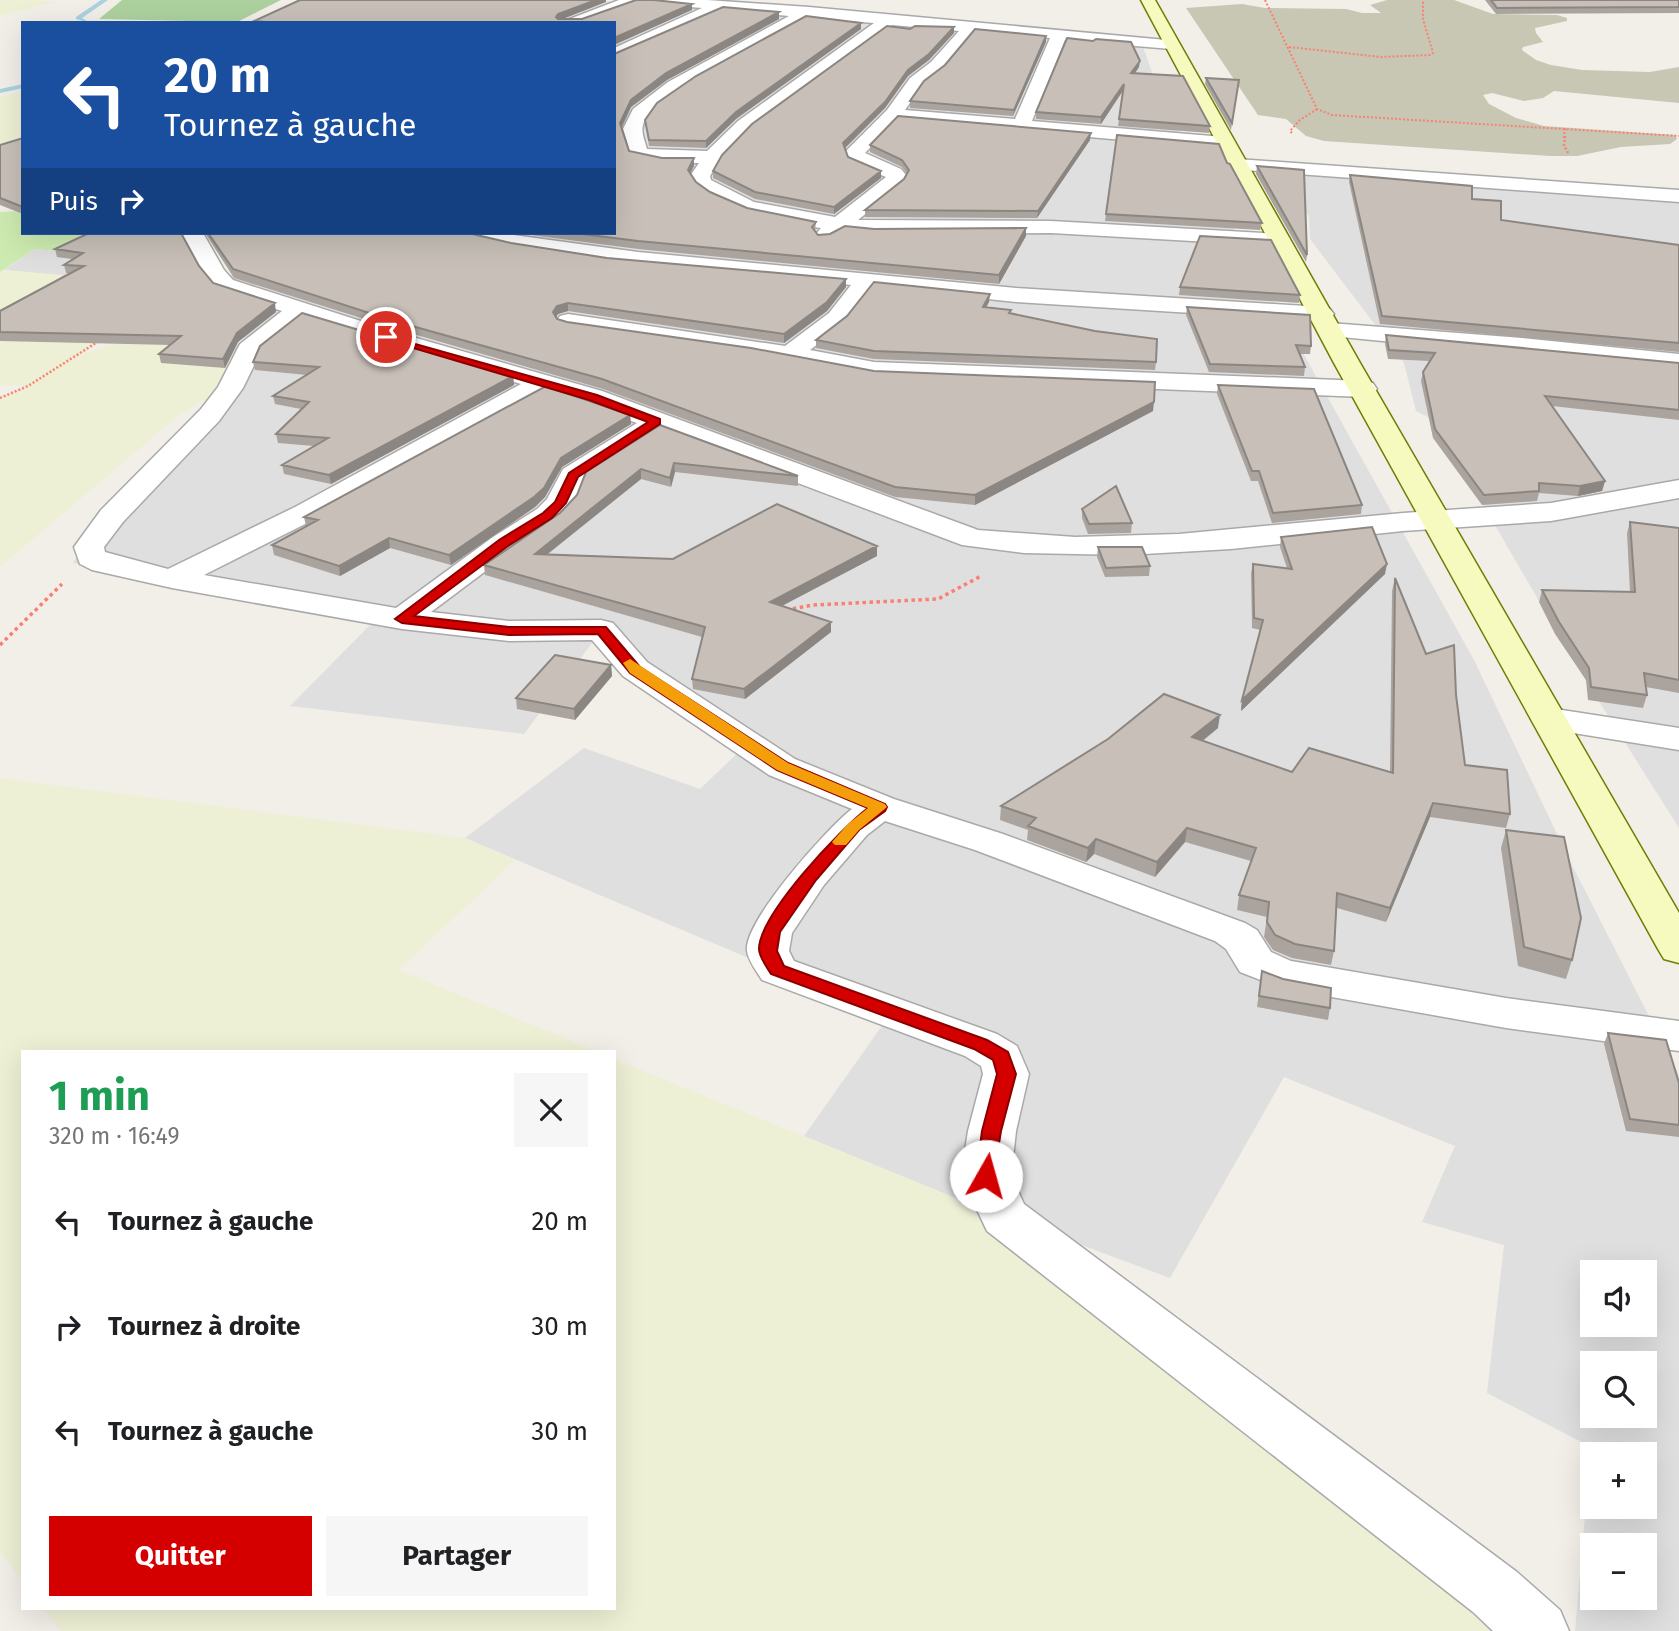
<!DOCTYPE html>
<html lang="fr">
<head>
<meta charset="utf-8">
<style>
	:root { --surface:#fff; --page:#f6f6f6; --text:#202124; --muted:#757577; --accent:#d40000 }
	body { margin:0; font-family:"Fira Sans",sans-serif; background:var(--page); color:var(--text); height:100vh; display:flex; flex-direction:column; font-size:26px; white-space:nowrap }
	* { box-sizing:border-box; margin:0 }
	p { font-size:23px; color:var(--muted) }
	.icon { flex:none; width:38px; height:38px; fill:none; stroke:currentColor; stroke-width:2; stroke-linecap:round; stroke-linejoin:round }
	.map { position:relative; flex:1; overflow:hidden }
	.side { position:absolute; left:21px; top:1050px; width:595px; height:560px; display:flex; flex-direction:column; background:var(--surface); border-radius:0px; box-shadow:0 7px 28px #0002 }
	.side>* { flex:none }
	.hud { position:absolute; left:21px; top:21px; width:595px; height:214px; border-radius:0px; box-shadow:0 7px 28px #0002; background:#1a4fa0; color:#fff; overflow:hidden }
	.buttons { position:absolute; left:1580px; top:1260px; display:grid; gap:14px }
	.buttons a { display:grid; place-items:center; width:77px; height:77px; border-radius:0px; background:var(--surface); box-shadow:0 7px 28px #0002; font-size:35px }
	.pin { position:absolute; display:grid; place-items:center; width:60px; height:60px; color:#fff; margin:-30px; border:4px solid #fff; border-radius:50%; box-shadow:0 2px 7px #0007 }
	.me { position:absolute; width:77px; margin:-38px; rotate:7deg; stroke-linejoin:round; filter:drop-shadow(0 0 5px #0008) }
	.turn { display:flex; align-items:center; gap:24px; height:147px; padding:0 28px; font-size:32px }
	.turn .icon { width:91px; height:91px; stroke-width:2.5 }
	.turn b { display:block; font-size:49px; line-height:60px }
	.then { display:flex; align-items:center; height:66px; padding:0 28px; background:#0003; gap:14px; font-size:26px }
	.round { display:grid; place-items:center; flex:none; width:74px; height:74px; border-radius:0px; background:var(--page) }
	.summary { display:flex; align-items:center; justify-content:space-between; height:119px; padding:0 28px }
	h1 { font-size:42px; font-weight:700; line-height:52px; color:#1e9e55 }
	.cta { display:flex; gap:14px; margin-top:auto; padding:14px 28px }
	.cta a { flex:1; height:80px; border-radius:0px; background:var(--accent); color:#fff; font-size:28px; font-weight:700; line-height:80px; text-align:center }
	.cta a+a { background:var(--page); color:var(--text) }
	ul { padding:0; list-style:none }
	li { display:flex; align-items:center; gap:21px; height:105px; padding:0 28px }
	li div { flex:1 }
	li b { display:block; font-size:26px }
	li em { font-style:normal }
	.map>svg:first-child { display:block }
	.residential { fill:#e0dfdf; fill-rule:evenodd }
	.construction { fill:#c7c7b4 }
	.farmland { fill:#eef0d5 }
	.grass { fill:#cdebb0 }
	.forest { fill:#add19e }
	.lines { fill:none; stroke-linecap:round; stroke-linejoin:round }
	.stream { fill:#aad3df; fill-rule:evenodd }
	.street-casing { stroke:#a9a9a9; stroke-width:3 }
	.secondary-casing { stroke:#707d05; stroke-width:3 }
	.path-far2 { stroke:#fa8072; stroke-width:2; stroke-dasharray:2 2; stroke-linecap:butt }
	.path-far1 { stroke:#fa8072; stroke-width:2.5; stroke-dasharray:2 2; stroke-linecap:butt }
	.path { stroke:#fa8072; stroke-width:3.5; stroke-dasharray:3.5 3.5; stroke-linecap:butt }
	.street { fill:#fff; fill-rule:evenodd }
	.secondary { fill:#f7fabf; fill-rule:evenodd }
	.wall { fill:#aba49e }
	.shaded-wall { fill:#8b8681 }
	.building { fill:#c7bfb8; stroke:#8b8681; stroke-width:2 }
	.route { fill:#d40000; stroke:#8a0000; stroke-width:2 }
	.slow { fill:#f59e0b }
</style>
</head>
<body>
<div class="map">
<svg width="1679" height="1631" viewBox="0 0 1679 1631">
	<rect width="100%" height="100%" fill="#f2efe9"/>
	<!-- residential -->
	<path class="residential" d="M514,0L658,2L1143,47L1161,98L1474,660L1569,859L1679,1075V1631H1575L1591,1447L1487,1393L1504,1245L1422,1222L1455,1146L1284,1077L1170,1278L948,1195L804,1136L891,1013L777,970L465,838L584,748L700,789L747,744L601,631L524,734L290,706L374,621L229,596L73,563L101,515L224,388L228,348L251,337L120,343L10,313L62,276L4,270L35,249L57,251L84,233H192L220,280L263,261L290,233H614V23L582,15L586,13L508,2ZM1592,1272H1645V1325H1592ZM1592,1363H1645V1416H1592ZM1592,1454H1645V1507H1592ZM1592,1545H1645V1598H1592Z
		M1279,173L1679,193V828L1576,665L1434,420L1416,411L1404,363L1310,239L1309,216Z"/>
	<!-- construction -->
	<path class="construction" d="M1387,0H1454L1493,14L1557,15L1567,18V21L1535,28L1536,33L1543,42L1523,47L1522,50L1536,60L1551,65L1582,70L1650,72L1679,67V103L1554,91L1543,98L1524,101L1492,93L1483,95L1489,104L1516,118L1544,126L1675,135L1677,139L1670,144L1621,147L1577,156H1550L1324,141L1306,136L1286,119L1258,115L1186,8L1242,4L1265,8L1346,9L1362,13H1381L1370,5Z"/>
	<!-- farmland -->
	<path class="farmland" d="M0,0H33L55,2L0,16Z
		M23,92V158L0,164V96Z
		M4,270L63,275L12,312L102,339L84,353L120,343L185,340L228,348L232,363L224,388L178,416L0,567V398L26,386L0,385V272Z
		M0,778L465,838L515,860L399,970L598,1052H23V1582L0,1552Z
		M614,1059L948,1195L1495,1631H61L43,1608H614Z"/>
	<!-- grass -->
	<path class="grass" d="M23,211V233H84L57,251L35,249L0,272V212Z"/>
	<!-- forest -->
	<path class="forest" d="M122,0H281L237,22L99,19Z"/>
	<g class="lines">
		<!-- stream -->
		<path class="stream" d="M101,0H108L82,18L90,23L76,19V17Z
			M23,84V88L0,93V89Z"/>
		<!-- street casing -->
		<g class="street-casing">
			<path id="street" d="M619,0H640L638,3L582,23H559Z
				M648,0H707L809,7L1177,41L1179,44L1177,47L1171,49L1065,40L1032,121L1224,137L1233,143L1231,147L1224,149L897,120L865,153L901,169L907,176L902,184L858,220L1051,221L1279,234L1287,235L1290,240L1287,245L1279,246L1051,233L874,234L844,231C835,238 830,242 818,240L815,235L821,228C788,224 704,209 690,176L699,163H663L632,158L623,129L633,109L668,82L789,16L723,10L614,59V48L702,8L655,4ZM808,18L874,23L738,121L707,151L647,149C644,138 639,129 646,118C660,93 777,35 808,18ZM892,25L959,31L931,62L910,78L887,110L845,152L849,162L886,177L835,217L754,202L711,180L710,176L720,160L750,129ZM974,32L1050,38L1015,119L905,110L922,86L943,70Z
				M1237,159L1679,190V202L1230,169L1227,165L1230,161Z
				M181,233H203L224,270L233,280L395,332L602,391L978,530L1075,537L1179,534L1403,513L1551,503L1679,480V498L1551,521L1403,531L1231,549L1127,555L1024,553L962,545L660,431L585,480L575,503L559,521L515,549L431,612L509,621L601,620L613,623L647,662L795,759L894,799L1003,834L1245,923L1257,930L1271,952L1291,961L1506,998L1679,1021V1051L1506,1028L1281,988L1240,972L1226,949L1215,941L975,850L885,821L867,835L824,885L792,933L789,951L794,961L997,1034L1017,1046L1029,1074L1016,1131L1011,1176L1024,1204L1517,1572L1560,1610L1569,1631H1493L1473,1612L987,1231L961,1176L968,1131L983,1074L981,1066L965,1056L762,980C757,972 748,960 747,951C743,922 828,827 852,809L769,775L623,676L592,640L509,641L402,629L172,588L92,570L80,564L74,547L101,510L201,409L218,387L240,344L282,311L217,290L203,273ZM303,318L521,384L295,507L168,569L105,552L104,547L123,522L219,421L243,388L260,353ZM547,392L637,423L563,469L547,499L537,509L493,537L396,608L204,575L315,519Z
				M462,233H498L638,252L1016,288L1322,307L1330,309L1334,314L1330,319L1322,321L1016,302L873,287L845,323L810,350L874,362L1364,381L1373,383L1377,389L1373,395L1364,397L874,378L752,354L568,328L560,326L556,321L560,316L568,314L785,346L829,313L851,285C723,271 590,271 465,238Z
				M1330,323L1522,338L1679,354V370L1321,335L1318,330L1321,325Z
				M1549,708L1679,728V750L1536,727L1531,719L1536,711Z"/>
		</g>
		<!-- secondary casing -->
		<g class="secondary-casing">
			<path id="secondary" d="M1141,0H1155L1360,363L1679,913V963L1664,959L1658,949L1334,363Z"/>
		</g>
		<!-- path-far2 -->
		<path class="path-far2" d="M1265,0L1317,109L1332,115L1679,136
			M1289,47L1381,57L1430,55L1433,53L1423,19V0
			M1292,133L1290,131L1300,120L1317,109
			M1564,138L1565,128"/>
		<!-- path-far1 -->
		<path class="path-far1" d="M1565,136L1564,145L1568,153
			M0,398L28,386L99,341"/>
		<!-- path -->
		<path class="path" d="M786,610L813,605L938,599L981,576
			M0,645L62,584"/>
		<!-- street -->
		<use href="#street" class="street"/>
		<!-- secondary -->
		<use href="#secondary" class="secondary"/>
	</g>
	<!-- wall -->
	<path class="wall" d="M1485,0H1679V13L1496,14Z
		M779,12V19L667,80L631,107L622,128L629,151L694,166L690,173L696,182L710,192L747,208L816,222L815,231L818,235L830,234L874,229L1026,236L999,284L638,249L516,233H614V54Z
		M861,29L736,119L706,148L649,146L645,120Z
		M910,29L954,33L929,60L908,76L885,108L845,148L848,157L881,178L834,214L755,199L713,178V171Z
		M1046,42L1013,116L910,108V101Z
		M1139,67L1135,73L1210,126L1209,133L1118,126L1123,91L1101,124L1036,119V112Z
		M1206,78L1239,80L1231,130L1205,84Z
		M23,138V214L0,205V145Z
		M1090,140L1037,218L865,217V210L904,179L907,174L902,167L870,152V145Z
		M1227,163L1262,223L1260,230L1105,221L1106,214Z
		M1257,166L1307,255L1306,262L1256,174Z
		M1350,175L1472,199L1501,220L1679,245V352L1380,324L1349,182Z
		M205,233H468L511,243L607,258L846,287L827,311L784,343L568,311L558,314L556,317L557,319L567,322L874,371L1153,411L975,505L895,497L603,389L396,329L234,278Z
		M55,249L199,266L213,283L276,312L238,342L225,368L161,363L159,354L170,345L0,341V311L71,274L66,273L64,265L72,259L57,257Z
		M1180,287L1300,295L1299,303L1179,295Z
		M989,302L986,307L1011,314L1156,362L1155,370L874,359L816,348V340Z
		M1187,307L1311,346L1310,354H1299L1305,367L1304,376L1209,372L1186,315Z
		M1386,335L1679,363V420L1552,406L1605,481L1602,491L1578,496L1539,493L1537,501L1482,505L1433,438L1421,381L1423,372L1429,361L1388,359L1385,344Z
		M253,362L513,376L514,385L331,484L284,474L282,465L314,446L278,443L276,434L301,409L275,404L273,396L307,375L255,370Z
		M1218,385L1362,505L1361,514L1272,523L1258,481H1251L1217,394Z
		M630,415L631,424L562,467L545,497L535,507L451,565L390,548L340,576L274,555L272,545L306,526L304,517Z
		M660,425L798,476V486L675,472L671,487L641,479L548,554L673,559L877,556L782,606L831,622V632L745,699L693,689L692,679L702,637L485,575L484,565L560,513Z
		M1082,509L1132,523L1131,533L1088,534L1082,518Z
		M1630,522L1679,528V693L1646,687L1647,695L1643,708L1588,700L1586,680L1555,634L1539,602L1542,590L1630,592L1627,533Z
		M1281,537L1385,574L1241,711L1242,700L1260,630L1252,628L1251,573L1253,564L1287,568L1280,547Z
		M1098,547L1150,566L1149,576L1105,577L1097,557Z
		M1395,578L1426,654L1456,695L1465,765L1510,814L1506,828L1430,817L1386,922L1337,908L1334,951L1331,965L1292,958L1273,950L1264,937L1267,917L1237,910L1239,895L1251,861L1185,842L1155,877L1094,854L1086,862L1027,840L1028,830L1000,820L1001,806L1108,739L1218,728L1203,741L1292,772H1390L1392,591Z
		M611,665L612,676L575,720L517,709L516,698Z
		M1506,830L1572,960L1566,979L1518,966L1501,848Z
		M1262,971L1330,1008L1328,1020L1257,1007Z
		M1608,1033L1679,1083V1137L1626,1131L1604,1044Z"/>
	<!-- shaded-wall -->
	<path class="shaded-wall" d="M596,0H606V2L558,21L556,17L558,14Z
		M692,4V10L614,45V38Z
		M779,12V19L667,80L631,107L620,130V123L631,100L666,73Z
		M861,23V29L736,119L706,148V141L736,112Z
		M954,27V33L929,60L908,76L885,108L843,150V143L908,70Z
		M1046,36V42L1013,116L1014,110Z
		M1140,61L1139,67L1131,79V73Z
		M1124,84L1123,90L1101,124V117Z
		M1091,133L1090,140L1037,218L1038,211Z
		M694,158V166L688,178V170Z
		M881,171V178L834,214V207Z
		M1026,228V236L999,284V275Z
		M846,279V287L827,311L784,343V334Z
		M990,294L989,302L982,315L983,307Z
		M275,303L276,312L238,342L225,368L223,359L237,333Z
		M568,303V311L558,314L553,321V312L557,306Z
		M513,376L514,385L331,484L329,475Z
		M1154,402L1153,411L975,505V495Z
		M630,415L631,424L562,467L545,497L535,507L451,565L449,555L561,458Z
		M674,463L675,472L671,487L670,478Z
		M641,469V479L536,563L535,554Z
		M1605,481L1602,491L1578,496L1580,486Z
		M389,538L390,548L340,576L339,566Z
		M877,546V556L770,612V602Z
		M1387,564L1385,574L1241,711L1242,700Z
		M831,622V632L745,699L744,689Z
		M611,665L612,676L575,720L574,709Z
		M1220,715L1218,728L1190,750L1192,737Z
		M1433,803L1430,817L1386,922L1390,908Z
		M1187,828L1185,842L1155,877L1157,862Z
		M1096,839L1094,854L1086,862L1088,848Z"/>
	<!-- building -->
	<path class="building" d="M300,0H596L558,14L556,17L558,19H582L636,0H654L692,4L614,38V23H279L254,21Z
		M1491,0H1679V7L1497,8Z
		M723,7L779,12L666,73L631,100L620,123L629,151L662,158H694L688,170L696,182L710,192L747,208L816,222L812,227L818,235L830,234L845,226L874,229L1026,228L999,275L638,241L574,233H614V54Z
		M806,16L861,23L736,112L706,141L649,140L645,120L657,103L696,76Z
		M887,26L910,29L915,26L954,27L929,54L908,70L885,102L843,143L848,157L881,171L834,207L755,192L713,171L722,155L752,124Z
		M975,29L1046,36L1014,110L910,101L924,81L945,65Z
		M1067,38L1093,41L1096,39L1131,42L1140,61L1131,73L1183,76L1210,126L1119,119L1124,84L1101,117L1036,112Z
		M1206,78L1239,80L1232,123Z
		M898,116L1091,133L1038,211L865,210L904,179L909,170L902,160L870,145Z
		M1117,135L1219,144L1227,163L1230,164L1262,223L1106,214Z
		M23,138V207L0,198V145Z
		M1257,166L1304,170L1307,255Z
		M1350,175L1472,186V199L1501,201V220L1679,245V343L1382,316Z
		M89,233H181L199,266L213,283L275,303L237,333L223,359L159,354L181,336L0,332V311L84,266L64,265L83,253L55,249Z
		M208,233H468L511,243L607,258L846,279L827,302L784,334L568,303L557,306L553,312L557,319L567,322L751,348L874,371L1155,382L1154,402L975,495L895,487L602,379L394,321L233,269Z
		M1200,236L1271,240L1300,295L1180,287Z
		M874,282L990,294L983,307L1011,310L1009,313L1095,331L1157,339L1156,362L874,351L816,340L847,316Z
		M1187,307L1310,315L1311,346L1296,345L1305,367L1210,364Z
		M302,313L513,376L329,475L282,465L328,438L276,434L309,402L273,396L319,367L253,362L260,346Z
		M1386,335L1679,363V410L1545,396L1605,481L1580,486L1539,483V491L1484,495L1435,429L1423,372L1435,353L1389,350Z
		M1218,385L1314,389L1362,505L1273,513L1259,471H1252Z
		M546,386L630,415L561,458L544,488L534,497L449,555L389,538L339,566L272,545L318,520L304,517Z
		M660,425L798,476L674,463L670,478L641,469L535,554L673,559L777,504L877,546L770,602L831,622L744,689L692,679L705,627L484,565L560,513L577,495L586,472Z
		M1116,486L1132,523L1089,524L1082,509Z
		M1630,522L1679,528V680L1644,673L1647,695L1591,687L1589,668L1559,622L1542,590L1635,592Z
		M1372,527L1387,564L1242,700L1263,620L1254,618L1253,564L1292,569L1281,537Z
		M1098,547H1142L1150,566L1106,568Z
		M1395,578L1426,654L1454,645L1456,695L1465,765L1507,770L1510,814L1433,803L1390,908L1337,893L1334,951L1295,944L1275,935L1267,922L1269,902L1239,895L1256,848L1187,828L1157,862L1096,839L1088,848L1028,826L1036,818L1001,806L1108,739L1164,694L1220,715L1192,737L1292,772L1309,748L1393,773Z
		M555,655L611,665L574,709L516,698Z
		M1506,830L1564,837L1581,918L1572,960L1524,947Z
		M1262,971L1283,979L1331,988L1330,1008L1259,996Z
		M1608,1033L1666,1040L1679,1083V1125L1630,1119Z"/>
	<!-- route -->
	<path class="route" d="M383,335L597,395L660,419V424L578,477L566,503L552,518L508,546L414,616L509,627H606L640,667L788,763L885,804L887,807L885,811L859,830L816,880L780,932L777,951L784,966L987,1040L1008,1052L1016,1074L1001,1131L993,1181L986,1183L979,1181L976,1176L982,1131L997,1074L993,1060L974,1049L771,974C767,967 759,957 759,949C759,915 840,829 868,808L777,770L630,673L598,634L509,635L402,623L395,619L499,540L543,513L555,502L569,473L648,422L589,400L383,339Z"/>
	<!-- slow -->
	<path class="slow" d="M630,659L788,763L885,804L887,807L859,830L846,845H835L832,842L848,824L868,808L777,770L630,673L623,663Z"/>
</svg>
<div class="buttons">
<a><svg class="icon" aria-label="sound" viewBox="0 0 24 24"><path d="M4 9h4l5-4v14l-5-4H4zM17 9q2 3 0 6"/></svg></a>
<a><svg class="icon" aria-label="search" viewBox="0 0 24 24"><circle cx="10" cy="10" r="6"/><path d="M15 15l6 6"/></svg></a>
<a>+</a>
<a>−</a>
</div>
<div class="pin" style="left:386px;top:337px;background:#d93025"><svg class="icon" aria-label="arrive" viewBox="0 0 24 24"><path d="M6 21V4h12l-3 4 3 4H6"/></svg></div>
<svg class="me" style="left:986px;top:1176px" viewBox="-20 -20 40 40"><circle r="19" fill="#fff"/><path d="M0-13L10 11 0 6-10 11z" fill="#d40000"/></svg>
<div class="hud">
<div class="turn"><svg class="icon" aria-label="left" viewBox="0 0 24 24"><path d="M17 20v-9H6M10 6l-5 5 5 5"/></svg><div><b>20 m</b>Tournez à gauche</div></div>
<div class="then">Puis<svg class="icon" aria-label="right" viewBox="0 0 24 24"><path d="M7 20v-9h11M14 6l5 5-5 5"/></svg></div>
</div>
<section class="side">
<div class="summary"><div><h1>1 min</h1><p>320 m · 16:49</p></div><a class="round"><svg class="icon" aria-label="close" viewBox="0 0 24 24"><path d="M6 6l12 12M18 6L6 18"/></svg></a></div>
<ul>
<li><svg class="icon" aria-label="left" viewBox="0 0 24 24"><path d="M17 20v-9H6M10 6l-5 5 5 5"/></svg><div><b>Tournez à gauche</b></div><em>20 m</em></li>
<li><svg class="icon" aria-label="right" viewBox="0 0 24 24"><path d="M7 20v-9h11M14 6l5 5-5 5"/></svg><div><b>Tournez à droite</b></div><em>30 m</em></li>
<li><svg class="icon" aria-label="left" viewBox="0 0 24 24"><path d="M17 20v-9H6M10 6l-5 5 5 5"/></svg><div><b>Tournez à gauche</b></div><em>30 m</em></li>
</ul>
<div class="cta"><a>Quitter</a><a>Partager</a></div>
</section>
</div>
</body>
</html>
